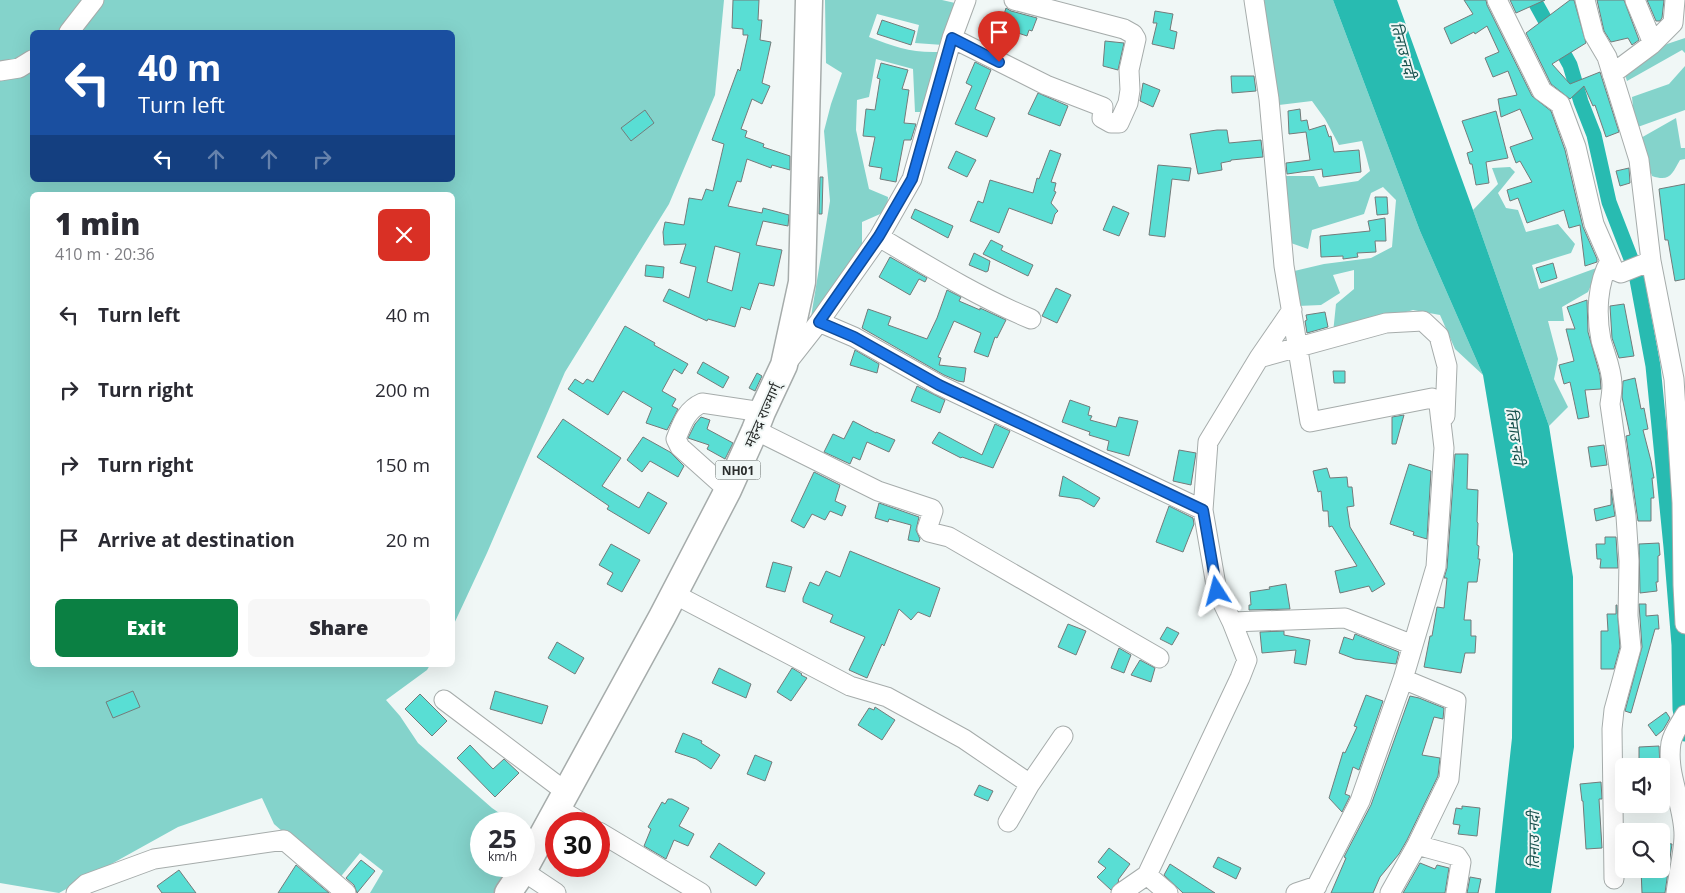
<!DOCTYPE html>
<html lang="en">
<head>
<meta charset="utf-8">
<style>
	:root { --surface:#fff; --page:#f7f7f7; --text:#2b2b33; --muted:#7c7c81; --accent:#0b8043 }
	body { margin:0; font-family:"Open Sans","Noto Sans Devanagari",sans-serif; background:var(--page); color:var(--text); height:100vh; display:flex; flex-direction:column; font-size:19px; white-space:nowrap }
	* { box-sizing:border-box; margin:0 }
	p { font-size:16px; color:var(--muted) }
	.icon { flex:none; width:28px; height:28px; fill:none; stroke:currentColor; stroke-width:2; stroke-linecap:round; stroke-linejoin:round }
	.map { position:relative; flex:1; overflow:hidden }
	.side { position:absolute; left:30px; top:192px; width:425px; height:475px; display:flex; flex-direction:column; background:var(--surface); border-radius:8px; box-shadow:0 5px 20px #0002 }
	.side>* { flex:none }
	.guide { position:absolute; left:30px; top:30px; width:425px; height:152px; border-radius:8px; box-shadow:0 5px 20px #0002; background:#1a4fa0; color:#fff; overflow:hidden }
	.fabs { position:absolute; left:1615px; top:758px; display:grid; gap:10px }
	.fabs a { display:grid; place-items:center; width:55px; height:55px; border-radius:8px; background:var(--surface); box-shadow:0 5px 20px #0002; font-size:25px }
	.speed { position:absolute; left:470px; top:812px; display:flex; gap:10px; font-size:25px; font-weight:700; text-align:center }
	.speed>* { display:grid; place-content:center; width:65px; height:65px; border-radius:50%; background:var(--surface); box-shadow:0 5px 20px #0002; line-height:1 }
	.speed small { font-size:12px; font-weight:400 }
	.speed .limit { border:8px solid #d22; background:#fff; color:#111 }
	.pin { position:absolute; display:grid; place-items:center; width:42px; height:42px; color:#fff; margin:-51px -21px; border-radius:50% 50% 50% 0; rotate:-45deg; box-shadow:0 0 5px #0007 }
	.pin .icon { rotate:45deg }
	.me { position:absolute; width:55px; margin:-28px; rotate:351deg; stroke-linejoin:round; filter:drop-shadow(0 0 4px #0008) }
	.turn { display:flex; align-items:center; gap:18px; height:105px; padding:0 25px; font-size:22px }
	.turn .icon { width:65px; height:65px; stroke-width:2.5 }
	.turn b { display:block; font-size:35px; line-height:42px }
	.lanes { display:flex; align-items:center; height:48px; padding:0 25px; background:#0003; justify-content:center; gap:25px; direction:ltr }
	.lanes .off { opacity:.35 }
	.round { display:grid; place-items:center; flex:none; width:52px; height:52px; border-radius:8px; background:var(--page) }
	.headline { display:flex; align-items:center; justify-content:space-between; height:85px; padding:0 25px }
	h1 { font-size:30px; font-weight:800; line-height:38px }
	.action { display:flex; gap:10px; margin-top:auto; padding:10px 25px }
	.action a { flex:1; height:58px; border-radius:8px; background:var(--accent); color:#fff; font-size:20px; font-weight:800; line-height:58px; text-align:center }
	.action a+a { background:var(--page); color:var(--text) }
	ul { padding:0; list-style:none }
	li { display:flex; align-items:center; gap:15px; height:75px; padding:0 25px }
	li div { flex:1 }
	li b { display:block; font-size:19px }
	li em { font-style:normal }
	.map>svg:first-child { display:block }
	.green { fill:#84d3cb; fill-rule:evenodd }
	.water { fill:#28bbb1 }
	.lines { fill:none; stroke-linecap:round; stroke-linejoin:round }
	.canal { stroke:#28bbb1; stroke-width:15 }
	.building { fill:#59ded4; stroke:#747b7a; fill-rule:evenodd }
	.minor-casing { stroke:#a6acab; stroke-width:21 }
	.highway-casing { stroke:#a6acab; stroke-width:29 }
	.minor { stroke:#fff; stroke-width:19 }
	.highway { stroke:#fff; stroke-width:26 }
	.route-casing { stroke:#114b97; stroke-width:12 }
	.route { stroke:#1a73e8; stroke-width:9 }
	.labels { text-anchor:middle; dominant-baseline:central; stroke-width:4; stroke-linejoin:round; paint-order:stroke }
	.shield { fill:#f0f7f6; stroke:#656a69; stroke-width:1 }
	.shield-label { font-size:12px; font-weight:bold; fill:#2a2d2c }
	.street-label { font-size:14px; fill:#2a2d2c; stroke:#f0f7f6 }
	.water-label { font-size:15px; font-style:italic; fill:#17514d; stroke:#f0f7f6 }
</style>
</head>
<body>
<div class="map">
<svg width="1685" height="893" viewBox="0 0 1685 893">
	<rect width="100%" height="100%" fill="#f0f7f6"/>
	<!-- green -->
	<path class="green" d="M0,0H724L715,95L669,204L565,372L487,553L453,626L452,195H32V665H430L427,670L386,700L400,716L418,743L492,808L515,824H481V866H513L497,893H370L383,871L360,853L338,880L274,824L262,798L178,827L59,893L0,883ZM32,32H452V180H32Z
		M825,0H942L955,3L943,45L915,43L919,25L877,14L869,37C895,47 911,53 939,52L926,112H915L913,69L876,59L869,97L857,100L856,130L869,189L888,197L887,211L862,222V248L824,310L811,317L830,201L824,131L831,104L842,73L826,63Z
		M1261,0H1333L1420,231L1483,375L1455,349L1440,315L1413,310L1333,333L1336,304L1354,289V270L1333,275L1340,293L1321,305L1298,306L1290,272L1324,264L1371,258L1392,247L1396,200L1383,187L1371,193L1364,214L1312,230L1308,249L1288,242L1285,176H1314L1319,187L1358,181L1370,171L1362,141L1339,145L1325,119L1312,101L1279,105Z
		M1685,38V53L1682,50L1627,81L1623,69L1667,44Z
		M1685,66V110L1635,128L1632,97L1669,84Z
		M1676,118L1681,148H1685V159L1680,160C1672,174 1670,182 1652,176L1639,139Z
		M1510,167L1515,172L1498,193L1506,208L1518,210L1526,232L1558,224L1575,244L1571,253L1532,265L1539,289L1599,267L1588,292L1562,307L1564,321H1548L1558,359L1554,379L1568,407L1549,426L1473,210L1498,184L1492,168Z"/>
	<!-- water -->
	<path class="water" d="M1333,0H1397L1473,210L1549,426L1573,577L1574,747L1551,893H1495L1512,738L1513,554L1483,375L1420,231Z"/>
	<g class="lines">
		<!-- canal -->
		<path class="canal" d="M1534,0L1570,65L1581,102L1594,135L1609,202L1635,269L1653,366L1671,547L1679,645L1680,709L1685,734"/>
	</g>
	<!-- building -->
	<path class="building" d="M733,0H759L758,20H762L760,40L771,42L762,83L770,86L762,104L752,99L741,129L747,131L745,137L764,144L763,147L790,156V170L772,165L771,168L747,159L741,182L737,181L728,206L762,213L763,208L789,215L788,226L763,221L756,245L782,250L774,286L759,283L750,310L741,307L735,327L708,319L707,321L663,301L669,289L689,298L696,267L680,263L686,244L664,245L663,232L665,222L684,225L689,198L702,200L706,189L713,191L724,144L712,140L738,69L740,71L748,35H743V29L732,28ZM715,246L740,253L732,291L707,282Z
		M1464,0H1486L1487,5L1532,96L1551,111L1565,150L1583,227L1597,259V262L1585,266L1580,225L1569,228L1564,210L1527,223L1518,198L1510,201L1507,190L1532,182L1520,161L1516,163L1510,147L1533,139L1520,109L1501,117L1498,99L1517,95L1508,71L1493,77L1485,58L1499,52L1487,26L1475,34L1474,32L1451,44L1444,28L1473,14Z
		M1510,0H1545L1516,13Z
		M1570,0H1574L1586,43L1552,64L1570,84L1600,72L1619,132L1606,137L1595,105L1593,106L1584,86L1570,99L1551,84L1526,33Z
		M1597,0H1624L1639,40L1632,45L1628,38L1611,42L1604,31Z
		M1647,0H1664L1662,18L1660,21H1656Z
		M1006,8L1011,11L1037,18L1032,31L1029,30L1027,36L1000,27Z
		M1155,11L1173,14L1170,30L1177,32L1174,49L1152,44L1157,23H1153Z
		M882,20L915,31L911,45L877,34Z
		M1105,41L1124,43L1118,70L1103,66Z
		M975,62L991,70L975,109L995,118L987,137L955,124L972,86L966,83Z
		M881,63L908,70L902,89L909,90L904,123L916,124L911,140H904L896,182L880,179L882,168L869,166L875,137L863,136L866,109L875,110L880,79L877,78Z
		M1231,76H1254L1256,91L1232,93Z
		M1143,83L1160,90L1153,107L1140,101Z
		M1038,93L1068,106L1060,126L1028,114Z
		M1300,109L1301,121L1307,120L1309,130L1325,125L1329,137L1331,136L1334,152L1359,150L1361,172L1323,177L1322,169L1287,174L1286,163L1310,160L1306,132L1289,134L1288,111Z
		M645,110L654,123L631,141L621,128Z
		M1496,111L1508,158L1486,162L1489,183L1476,185L1472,164H1470L1467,153L1473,151L1462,121Z
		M1217,130H1227L1229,143L1261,140L1263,157L1231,160V161L1221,163L1222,170L1198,174L1190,134Z
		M1050,150L1061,154L1051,182L1056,183L1054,191L1056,192L1051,203L1058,211L1055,214L1052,224L1009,208L999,233L970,221L978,201L983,203L990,180L1033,193L1037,178L1039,179Z
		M956,151L976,160L967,177L948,168Z
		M1158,165L1191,168L1189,181L1172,179L1165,237L1149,235Z
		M1629,168L1630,183L1620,186L1616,171Z
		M820,177H823L822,214H819Z
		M1685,184V279L1675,281L1668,240H1665L1659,189Z
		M1375,197H1387L1388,214L1377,215Z
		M1113,206L1129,213L1119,236L1103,230Z
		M915,209L953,226L948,238L911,218Z
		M1385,218L1386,241H1375L1376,252L1357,253L1358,257L1343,259V256L1321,257L1320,236L1370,231L1368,221Z
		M991,240L1003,246L1001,250L1033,265L1028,276L983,254Z
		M974,253L990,261L988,271L986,272L969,265Z
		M890,257L927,278L925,282L919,279L910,295L879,277Z
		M1553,263L1557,278L1541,283L1536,268Z
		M646,265L664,267L663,278L645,276Z
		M1056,288L1071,295L1057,323L1042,316Z
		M947,290L961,297L959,301L980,310V308L1006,320L997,338L995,337L988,357L974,352L981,333L954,321L938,357L941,358L939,365L966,368L964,382L958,381L944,375L862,328L868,309L891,317L888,325L927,339L937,318Z
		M1587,300L1588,332L1600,375L1601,389L1585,390L1589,417L1578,419L1570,382L1564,384L1559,365L1574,361L1566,329H1575L1567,307Z
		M1624,304L1634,356L1619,358L1612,338L1610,306Z
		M1325,312L1328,327L1307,333L1305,321L1307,320L1306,315Z
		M625,326L655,343L654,345L688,364L682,374L674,369L662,391L676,399L672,406L678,409L667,430L646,423L652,408L623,391L608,415L568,389L575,379L583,384L587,379L593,382Z
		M855,350L879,364L877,373L850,365Z
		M703,362L729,377L723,388L697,373Z
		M1333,371H1345V383H1334Z
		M757,373L762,376L755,391L749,388Z
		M1635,378L1641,409L1644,408L1648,429L1643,430L1651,461L1654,478H1652L1654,498H1651V521H1638L1626,436L1630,435L1622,397L1623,381Z
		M917,386L945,400L940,413L911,401Z
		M1070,400L1090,407L1088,415L1092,416L1090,420L1116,427L1119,417L1138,421L1129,456L1107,450L1109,441L1089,435L1090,432L1062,422Z
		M1404,415L1396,444H1392V417Z
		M701,417L710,420L707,429L733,443L725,459L707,449L709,445L688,438L695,424Z
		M563,419L621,458L602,486L639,508L648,492L667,503L649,534L607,509L609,506L537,457Z
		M853,421L876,433V432L895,440L889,452L867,442L860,460L853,457L850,464L824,452L833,434L844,439Z
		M995,424L1010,431L993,468L962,457L961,458L932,443L939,432L982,455Z
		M643,437L670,452L684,466L678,477L650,461L642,472L627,460Z
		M1604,445L1607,465L1591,467L1588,447Z
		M1179,450L1196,453L1191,485L1173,481Z
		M1455,454H1468L1467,489L1478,490L1477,522L1478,523L1477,545L1479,546L1478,559H1480L1477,582H1468L1464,620H1471V636H1476L1475,653H1465L1461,673L1424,667L1430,636H1432L1437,607L1444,608L1447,578H1444L1447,568Z
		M1409,464L1431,471L1427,539L1413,535L1414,532L1390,524Z
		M1327,468L1330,478L1347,477L1348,487H1352L1354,506L1347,507L1350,527L1385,584L1372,592L1369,586L1340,593L1335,571L1357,566L1332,526L1329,527L1328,511H1323L1321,491L1318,492L1313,471Z
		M814,472L840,485L835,501L846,506L842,516L830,511L825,520L812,514L804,528L791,521Z
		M1063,476L1100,498L1094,507L1080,499L1059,496Z
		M1611,489L1615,516L1596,521L1594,509L1611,505Z
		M879,503L919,517L916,530L920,539L919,542L908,540L911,525L889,519L888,522L875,518Z
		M1169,506L1193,518L1194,524L1183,552L1156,542Z
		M1605,537H1616L1618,568H1600L1601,559H1597L1596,544H1605Z
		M1659,543L1660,555L1658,556V582H1656L1657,591L1640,593L1639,544Z
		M611,544L640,560L622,592L607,584L613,573L599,565Z
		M850,551L940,588L930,617L918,612L911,620L899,609L884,646L882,644L867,678L849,670L865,637L830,622L833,615L803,602V598L810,582L819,586L826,571L840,577Z
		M773,562L792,567L785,592L766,587Z
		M1286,584L1290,609L1249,610V605H1251L1250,592L1270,589L1269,587Z
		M1639,604H1646V616L1658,615L1659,629H1655L1631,713L1625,711L1642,647Z
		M1616,605H1617L1620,647L1614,669H1601V631H1608L1607,614H1616Z
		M1068,624L1086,631L1076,655L1058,647Z
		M1167,627L1179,633L1172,645L1160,639Z
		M1284,631V635L1310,640L1306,665L1294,663L1296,650L1262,653L1260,632Z
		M1355,634L1399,652L1396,664L1355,659L1339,653L1344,637L1353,640Z
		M557,642L584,658L575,674L548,658Z
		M1119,648L1131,655L1124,673L1111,668Z
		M1140,660L1155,668L1151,682L1131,675Z
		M719,668L751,684L746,698L712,683Z
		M792,668L802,674L801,675L807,678L791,701L777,692Z
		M133,691L140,707L113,718L106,702Z
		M495,691L548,706L542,724L490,709Z
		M420,694L447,721L432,736L405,709Z
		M1366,695L1383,701L1359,770L1353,767L1345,794L1350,796L1342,812L1329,798L1343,752L1345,753L1357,727L1354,726Z
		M1410,696L1419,698L1444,708L1443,719L1434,717L1422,755L1440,758L1438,776L1407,840L1399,854L1380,877L1373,893H1331L1346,858L1344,857L1371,805Z
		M875,707L895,720L882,740L858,725L869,708L874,710Z
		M1666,712L1670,718L1663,730L1656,736L1648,725Z
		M683,733L702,741L701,743L720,755L711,769L696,759L675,752Z
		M470,745L493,769L504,759L519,773L495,797L457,758Z
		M1659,746L1660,766H1639V747Z
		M755,755L772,762L765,781L747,774Z
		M1601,782L1602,799H1599L1602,848L1586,849L1583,801H1582L1580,784Z
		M979,785L993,791L988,801L974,795Z
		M668,799H672L689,808L679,826L694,834L688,846L674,840L666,859L644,846L651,829L648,827L662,802L665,804Z
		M1462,806L1480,808L1477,836L1458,834L1460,825L1453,824L1456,808L1462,809Z
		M719,843L765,873L756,886L710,857Z
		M1661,843L1672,844L1665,893H1642L1641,869H1661Z
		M1109,848L1130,864L1118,880L1119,881L1111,890L1097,877L1106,868L1098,862Z
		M1218,857L1241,868L1236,879L1213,867Z
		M361,860L375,871L357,893L354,885L346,878Z
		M1420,863L1435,869L1437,865L1449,868L1445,893H1403Z
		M1170,864L1215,893H1183L1164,875Z
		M296,865L329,893H278Z
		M179,870L196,893H162L157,886Z
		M1470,877L1481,879L1478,893H1467Z"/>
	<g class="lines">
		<!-- minor casing -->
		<g class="minor-casing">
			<path id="minor" d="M1254,0L1269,99L1284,266L1310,422L1432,398L1436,400L1439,405L1444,448L1436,567L1403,679L1360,801L1313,893
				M1497,0L1542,91L1560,104L1576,147L1594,224L1614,270L1621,273L1651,261
				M1585,0L1594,35L1607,57L1639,160L1651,261L1674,379L1682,503L1683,585L1685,624
				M69,32L94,0
				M952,38L1046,85L1103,107L1102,118L1111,123H1119L1128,103L1130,90L1129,70L1136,39L1133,34L1124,29L1014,0
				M1651,45L1673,23L1675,0
				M0,71L19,68L32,60
				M1612,74L1651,45L1652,41L1635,0
				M879,237C928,266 978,297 1031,319
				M1610,261C1597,283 1596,314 1601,340C1605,355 1612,369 1612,385C1612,391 1611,398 1610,404L1626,516L1629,561L1628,616L1631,648L1614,710L1612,729L1614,879
				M819,322L854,337L939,385L1203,510
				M1259,358L1386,323L1423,321L1439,336L1447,366L1445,416
				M786,364L819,322L879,237L912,179L952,38L966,0
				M755,430L878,491L932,509L933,511L927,529L929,532L949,537L1159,658
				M728,490L680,447L676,439C682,424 686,410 702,403L762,412
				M674,594L850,686L887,697L964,739L1030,784L1008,822
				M1232,622L1345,618L1413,645
				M444,700L566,792
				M1030,784L1063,736
				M557,808L584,824
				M599,832L701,893
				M1417,845L1457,856L1461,862L1456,893
				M523,871L556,893
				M1147,875L1168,893
				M76,893L86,884L154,859L284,840L346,893
				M1121,893L1147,875L1240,678L1247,660L1232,622L1217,591L1203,510L1208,442L1259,358L1292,310
				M1296,893L1317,886
				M1390,893L1417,845L1449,779L1456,701L1403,679
				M1676,893C1678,876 1684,852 1684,835C1684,804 1666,775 1671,743C1673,733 1680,724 1685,715"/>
		</g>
		<!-- highway casing -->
		<g class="highway-casing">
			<path id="highway" d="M508,893L523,871L662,617L728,490L755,430L762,412L784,365L802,282L809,0"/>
		</g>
		<!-- minor -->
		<use href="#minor" class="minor"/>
		<!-- highway -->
		<use href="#highway" class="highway"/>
	</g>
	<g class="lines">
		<!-- route casing -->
		<g class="route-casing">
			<path id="route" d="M999,62L952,38L912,179L879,236L819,322L854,337L939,385L1203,510L1217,591"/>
		</g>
		<!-- route -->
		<use href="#route" class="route"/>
	</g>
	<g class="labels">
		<!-- shield labels -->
		<rect class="shield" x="715.5" y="460.5" width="45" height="19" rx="4"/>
		<g class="shield-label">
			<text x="738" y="470">NH01</text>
		</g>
		<!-- street labels -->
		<g class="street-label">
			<text transform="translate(762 415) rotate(-66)">महेन्द्र राज्मार्ग्</text>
		</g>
		<!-- water labels -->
		<g class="water-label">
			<text transform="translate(1404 50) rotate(75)">तिनाउ नदी</text>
			<text transform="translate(1516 436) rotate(82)">तिनाउ नदी</text>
			<text transform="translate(1533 840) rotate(-90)">तिनाउ नदी</text>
		</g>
	</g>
</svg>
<div class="fabs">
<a><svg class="icon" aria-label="sound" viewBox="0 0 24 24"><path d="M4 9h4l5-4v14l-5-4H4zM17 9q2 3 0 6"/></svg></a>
<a><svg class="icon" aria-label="search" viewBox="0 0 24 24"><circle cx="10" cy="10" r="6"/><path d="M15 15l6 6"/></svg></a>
</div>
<div class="speed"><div>25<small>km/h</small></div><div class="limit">30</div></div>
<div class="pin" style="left:999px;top:62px;background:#d93025"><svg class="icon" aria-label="arrive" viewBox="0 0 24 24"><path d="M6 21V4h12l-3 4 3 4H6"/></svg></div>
<svg class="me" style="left:1217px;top:591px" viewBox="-20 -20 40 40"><path d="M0-17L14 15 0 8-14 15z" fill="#1a73e8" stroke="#fff" stroke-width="4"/></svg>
<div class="guide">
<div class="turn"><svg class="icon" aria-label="left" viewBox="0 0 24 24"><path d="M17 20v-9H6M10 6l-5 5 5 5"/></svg><div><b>40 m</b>Turn left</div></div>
<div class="lanes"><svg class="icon" aria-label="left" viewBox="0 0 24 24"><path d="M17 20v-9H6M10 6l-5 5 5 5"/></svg><svg class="icon off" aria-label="ahead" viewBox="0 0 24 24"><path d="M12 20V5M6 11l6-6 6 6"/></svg><svg class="icon off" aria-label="ahead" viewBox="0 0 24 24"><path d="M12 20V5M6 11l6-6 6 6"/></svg><svg class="icon off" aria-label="right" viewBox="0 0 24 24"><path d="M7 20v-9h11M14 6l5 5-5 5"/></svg></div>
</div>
<section class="side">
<div class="headline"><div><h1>1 min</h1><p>410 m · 20:36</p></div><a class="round" style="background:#d93025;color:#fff"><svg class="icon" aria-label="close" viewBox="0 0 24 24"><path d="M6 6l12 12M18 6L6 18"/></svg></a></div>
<ul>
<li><svg class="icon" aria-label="left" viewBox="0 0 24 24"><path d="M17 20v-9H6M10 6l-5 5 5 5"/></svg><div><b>Turn left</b></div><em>40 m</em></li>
<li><svg class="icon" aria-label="right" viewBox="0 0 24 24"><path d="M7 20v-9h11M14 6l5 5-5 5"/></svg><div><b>Turn right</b></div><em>200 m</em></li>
<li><svg class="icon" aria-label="right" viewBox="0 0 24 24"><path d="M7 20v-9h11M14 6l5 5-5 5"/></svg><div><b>Turn right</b></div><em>150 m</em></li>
<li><svg class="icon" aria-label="arrive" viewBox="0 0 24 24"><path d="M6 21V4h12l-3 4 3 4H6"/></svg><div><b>Arrive at destination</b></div><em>20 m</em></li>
</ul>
<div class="action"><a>Exit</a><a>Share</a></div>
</section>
</div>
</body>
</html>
